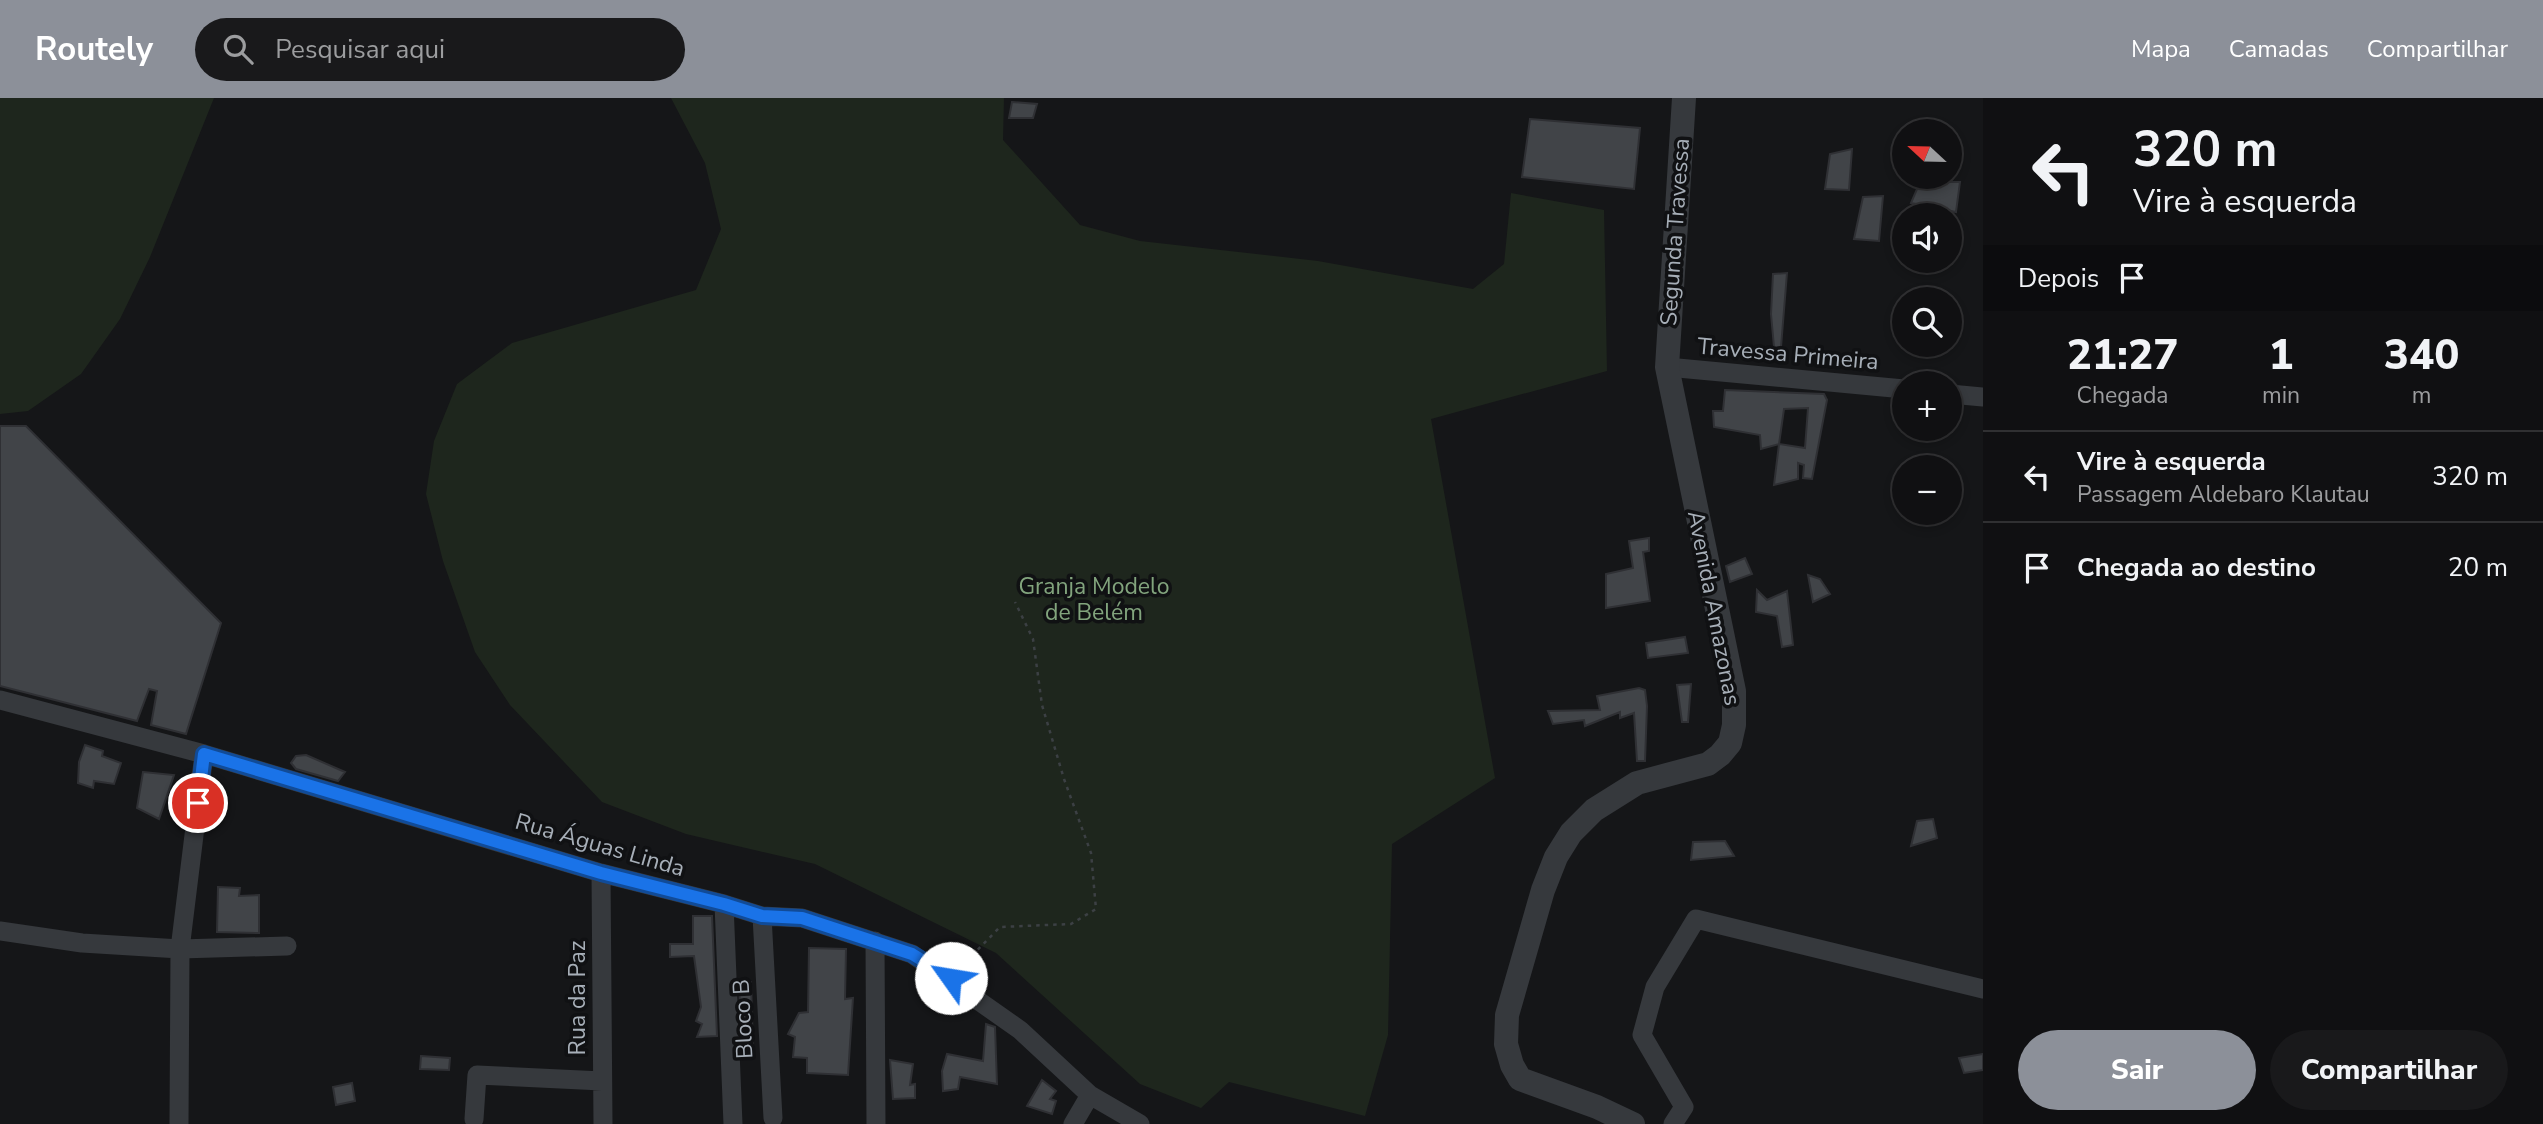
<!DOCTYPE html>
<html lang="pt">
<head>
<meta charset="utf-8">
<style>
	:root { --surface:#101012; --page:#19191b; --text:#f1f3f6; --muted:#9c9d9f; --line:#303032; --accent:#8c9099 }
	body { margin:0; font-family:"Nunito Sans",sans-serif; background:var(--page); color:var(--text); height:100vh; display:flex; flex-direction:column; font-size:26px; white-space:nowrap }
	* { box-sizing:border-box; margin:0 }
	p { font-size:23px; color:var(--muted) }
	.icon { flex:none; width:38px; height:38px; fill:none; stroke:currentColor; stroke-width:2; stroke-linecap:round; stroke-linejoin:round }
	.map { position:relative; flex:1; overflow:hidden }
	.sheet { display:flex; flex-direction:column; background:var(--surface); width:560px }
	.sheet>* { flex:none }
	.banner { background:#101012; color:var(--text); overflow:hidden }
	.needle { width:46px; rotate:292deg }
	.buttons { position:absolute; left:1892px; top:21px; display:grid; gap:14px }
	.buttons a { display:grid; place-items:center; width:70px; height:70px; border-radius:50%; background:var(--surface); box-shadow:0 4px 10px #0003,0 0 0 2px var(--line); font-size:35px }
	.pin { position:absolute; display:grid; place-items:center; width:60px; height:60px; color:#fff; margin:-30px; border:4px solid #fff; border-radius:50%; box-shadow:0 2px 7px #0007 }
	.me { position:absolute; width:77px; margin:-38px; rotate:302deg; stroke-linejoin:round; filter:drop-shadow(0 0 5px #0008) }
	.turn { display:flex; align-items:center; gap:24px; height:147px; padding:0 35px; font-size:32px }
	.turn .icon { width:91px; height:91px; stroke-width:2.5 }
	.turn b { display:block; font-size:49px; line-height:60px }
	.then { display:flex; align-items:center; height:66px; padding:0 35px; background:#0003; gap:14px; font-size:26px }
	.eta { display:flex; justify-content:space-evenly; align-items:center; height:119px; text-align:center }
	.eta b { font-size:42px; font-weight:800; line-height:49px }
	.button { display:flex; gap:14px; margin-top:auto; padding:14px 35px }
	.button a { flex:1; height:80px; border-radius:42px; background:var(--accent); color:#fff; font-size:28px; font-weight:800; line-height:80px; text-align:center }
	.button a+a { background:var(--page); color:var(--text) }
	ul { padding:0; list-style:none }
	li { display:flex; align-items:center; gap:21px; height:91px; padding:0 35px; border-top:2px solid var(--line) }
	li div { flex:1 }
	li b { display:block; font-size:26px }
	li em { font-style:normal }
	header { display:flex; align-items:center; gap:42px; box-sizing:border-box; height:98px; padding:0 35px; background:var(--accent); color:#fff }
	header strong { font-size:33px }
	nav { display:flex; gap:38px; margin-inline-start:auto; font-size:24px }
	.search { width:490px; height:63px; background:var(--page); display:flex; align-items:center; gap:18px; box-sizing:border-box; padding:0 24px; border-radius:38px; color:var(--muted); font-size:26px }
	main { display:flex; flex:1; min-height:0 }
	.map>svg:first-child { display:block }
	.green { fill:#1e261d }
	.building { fill:#414448; stroke:#2f3034; stroke-width:2; fill-rule:evenodd }
	.lines { fill:none; stroke-linecap:round; stroke-linejoin:round }
	.path { stroke:#3c4044; stroke-width:2.5; stroke-dasharray:3.5 5; stroke-linecap:butt }
	.minor { stroke:#36393d; stroke-width:19 }
	.tertiary { stroke:#36393d; stroke-width:24 }
	.route-casing { stroke:#114b97; stroke-width:18 }
	.route { stroke:#1a73e8; stroke-width:12 }
	.labels { text-anchor:middle; dominant-baseline:central; stroke-width:7; stroke-linejoin:round; paint-order:stroke }
	.street-label { font-size:23px; fill:#a7afb8; stroke:#101113 }
	.park-label { font-size:23px; fill:#82a47d; stroke:#101113 }
</style>
</head>
<body>
<header>
<strong>Routely</strong>
<div class="search"><svg class="icon" aria-label="search" viewBox="0 0 24 24"><circle cx="10" cy="10" r="6"/><path d="M15 15l6 6"/></svg>Pesquisar aqui</div>
<nav><a>Mapa</a><a>Camadas</a><a>Compartilhar</a></nav>
</header>
<main>
<div class="map">
<svg width="1983" height="1026" viewBox="0 0 1983 1026">
	<rect width="100%" height="100%" fill="#151618"/>
	<!-- green -->
	<path class="green" d="M0,0H214L150,159L120,221L81,276L28,313L0,316Z
		M671,0H1004L1003,42L1080,127L1140,143L1318,163L1473,191L1504,166L1511,95L1604,112L1607,273L1431,321L1495,680L1392,746L1388,937L1365,1018L1229,984L1201,1010L1140,986L996,855L815,766L686,736L602,704L510,607L475,554L443,463L426,396L434,343L457,286L512,245L696,192L721,131L705,65Z"/>
	<!-- building -->
	<path class="building" d="M1012,4L1037,6L1033,20H1009Z
		M1530,21L1640,30L1634,91L1522,79Z
		M1852,51L1849,92L1825,91L1830,56Z
		M1920,84H1960L1956,114L1911,105Z
		M1883,98L1879,143L1854,141L1863,99Z
		M1787,175L1781,249H1774L1771,216L1773,176Z
		M1725,292L1824,296L1827,302L1812,381L1803,380L1804,367L1798,365V381L1774,387L1779,346L1761,351L1760,337L1714,329L1713,313H1723ZM1808,310L1805,350L1779,346L1784,311Z
		M0,328H26L221,525L186,636L151,627L157,593L149,591L137,623L0,588Z
		M1649,440V453L1643,454L1650,503L1606,510V476L1633,470L1629,443Z
		M1745,460L1752,476L1730,484L1726,468Z
		M1808,477L1820,481L1830,496L1813,504Z
		M1757,492L1767,502L1787,493L1793,547L1782,549L1777,518L1756,514Z
		M1685,539L1688,555L1648,560L1646,545Z
		M1691,586L1688,624H1682L1677,587Z
		M1639,590L1645,592L1647,608L1645,663H1637L1634,615L1620,620V614L1585,628L1584,622L1553,626L1548,613L1600,612L1597,598Z
		M85,647L103,653L102,658L121,665L114,686L94,683L93,690L78,685L79,664Z
		M306,657L345,674L338,683L296,671L291,665L296,658Z
		M143,674L174,677L159,721L137,710Z
		M1933,721L1937,740L1911,748L1917,723Z
		M1725,743L1734,758L1691,762L1693,744Z
		M218,789L240,790L239,798L259,797V835L217,834Z
		M693,818H712L717,938L697,939L702,926L696,923L701,909L694,858L670,859V846H693Z
		M809,850L846,851L845,901L853,900L848,977L807,975V960L793,959L795,939L788,936L799,915L808,914Z
		M751,884L753,953L742,954L739,885Z
		M986,926L995,929L997,986L960,979L958,991L943,993L942,973L947,956L983,963Z
		M1983,956V972L1964,975L1959,960Z
		M421,958L450,960L449,972L420,971Z
		M890,962L913,966L910,987L915,986V1000L893,1001Z
		M1042,982L1056,993L1050,1001L1056,1003L1052,1016L1027,1008Z
		M352,985L355,1003L336,1007L333,989Z"/>
	<g class="lines">
		<!-- path -->
		<path class="path" d="M960,870L1000,829L1071,826L1096,811L1091,755L1064,681L1042,607L1033,541L1015,504"/>
		<!-- minor -->
		<path class="minor" d="M1667,269L1904,291
			M1950,296L1983,299
			M0,602L204,656L601,775L724,806L762,818L802,820L912,856L1020,932L1090,997L1140,1026
			M601,775L603,1026
			M724,806L733,1026
			M762,818L773,1020
			M0,833L82,845L180,851L287,848
			M875,843L876,1026
			M474,1021L477,977L602,983
			M179,1026L180,851L204,656
			M1073,1026L1090,997
			M1673,1026L1684,1009L1642,937L1655,889L1696,821L1983,891"/>
		<!-- tertiary -->
		<path class="tertiary" d="M1633,1026L1597,1009L1520,981L1512,967L1506,946L1507,917L1543,792L1556,759L1571,735L1594,712L1637,685L1708,666L1720,657L1730,645L1734,627V593L1667,269L1684,0"/>
	</g>
	<g class="lines">
		<!-- route casing -->
		<g class="route-casing">
			<path id="route" d="M198,705L204,656L601,775L724,806L762,818L802,820L912,856L951,880"/>
		</g>
		<!-- route -->
		<use href="#route" class="route"/>
	</g>
	<g class="labels">
		<!-- street labels -->
		<g class="street-label">
			<text transform="translate(1675 134) rotate(-86)">Segunda Travessa</text>
			<text transform="translate(1788 256) rotate(5)">Travessa Primeira</text>
			<text transform="translate(1714 510) rotate(79)">Avenida Amazonas</text>
			<text transform="translate(600 747) rotate(16)">Rua Águas Linda</text>
			<text transform="translate(577 900) rotate(-90)">Rua da Paz</text>
			<text transform="translate(743 921) rotate(-93)">Bloco B</text>
		</g>
		<!-- park labels -->
		<g class="park-label">
			<text x="1094" y="488">Granja Modelo<tspan x="1094" dy="26">de Belém</tspan></text>
		</g>
	</g>
</svg>
<div class="buttons">
<a><svg class="needle" viewBox="-14 -14 28 28"><path d="M0-13l5 13h-10z" fill="#e53935"/><path d="M0 13l5-13h-10z" fill="#9c9d9f"/></svg></a>
<a><svg class="icon" aria-label="sound" viewBox="0 0 24 24"><path d="M4 9h4l5-4v14l-5-4H4zM17 9q2 3 0 6"/></svg></a>
<a><svg class="icon" aria-label="search" viewBox="0 0 24 24"><circle cx="10" cy="10" r="6"/><path d="M15 15l6 6"/></svg></a>
<a>+</a>
<a>−</a>
</div>
<div class="pin" style="left:198px;top:705px;background:#d93025"><svg class="icon" aria-label="arrive" viewBox="0 0 24 24"><path d="M6 21V4h12l-3 4 3 4H6"/></svg></div>
<svg class="me" style="left:951px;top:880px" viewBox="-20 -20 40 40"><circle r="19" fill="#fff"/><path d="M0-13L10 11 0 6-10 11z" fill="#1a73e8"/></svg>
</div>
<section class="sheet">
<div class="banner">
<div class="turn"><svg class="icon" aria-label="left" viewBox="0 0 24 24"><path d="M17 20v-9H6M10 6l-5 5 5 5"/></svg><div><b>320 m</b>Vire à esquerda</div></div>
<div class="then">Depois<svg class="icon" aria-label="arrive" viewBox="0 0 24 24"><path d="M6 21V4h12l-3 4 3 4H6"/></svg></div>
</div>
<div class="eta">
<div><b>21:27</b><p>Chegada</p></div>
<div><b>1</b><p>min</p></div>
<div><b>340</b><p>m</p></div>
</div>
<ul>
<li><svg class="icon" aria-label="left" viewBox="0 0 24 24"><path d="M17 20v-9H6M10 6l-5 5 5 5"/></svg><div><b>Vire à esquerda</b><p>Passagem Aldebaro Klautau</p></div><em>320 m</em></li>
<li><svg class="icon" aria-label="arrive" viewBox="0 0 24 24"><path d="M6 21V4h12l-3 4 3 4H6"/></svg><div><b>Chegada ao destino</b></div><em>20 m</em></li>
</ul>
<div class="button"><a>Sair</a><a>Compartilhar</a></div>
</section>
</main>
</body>
</html>
